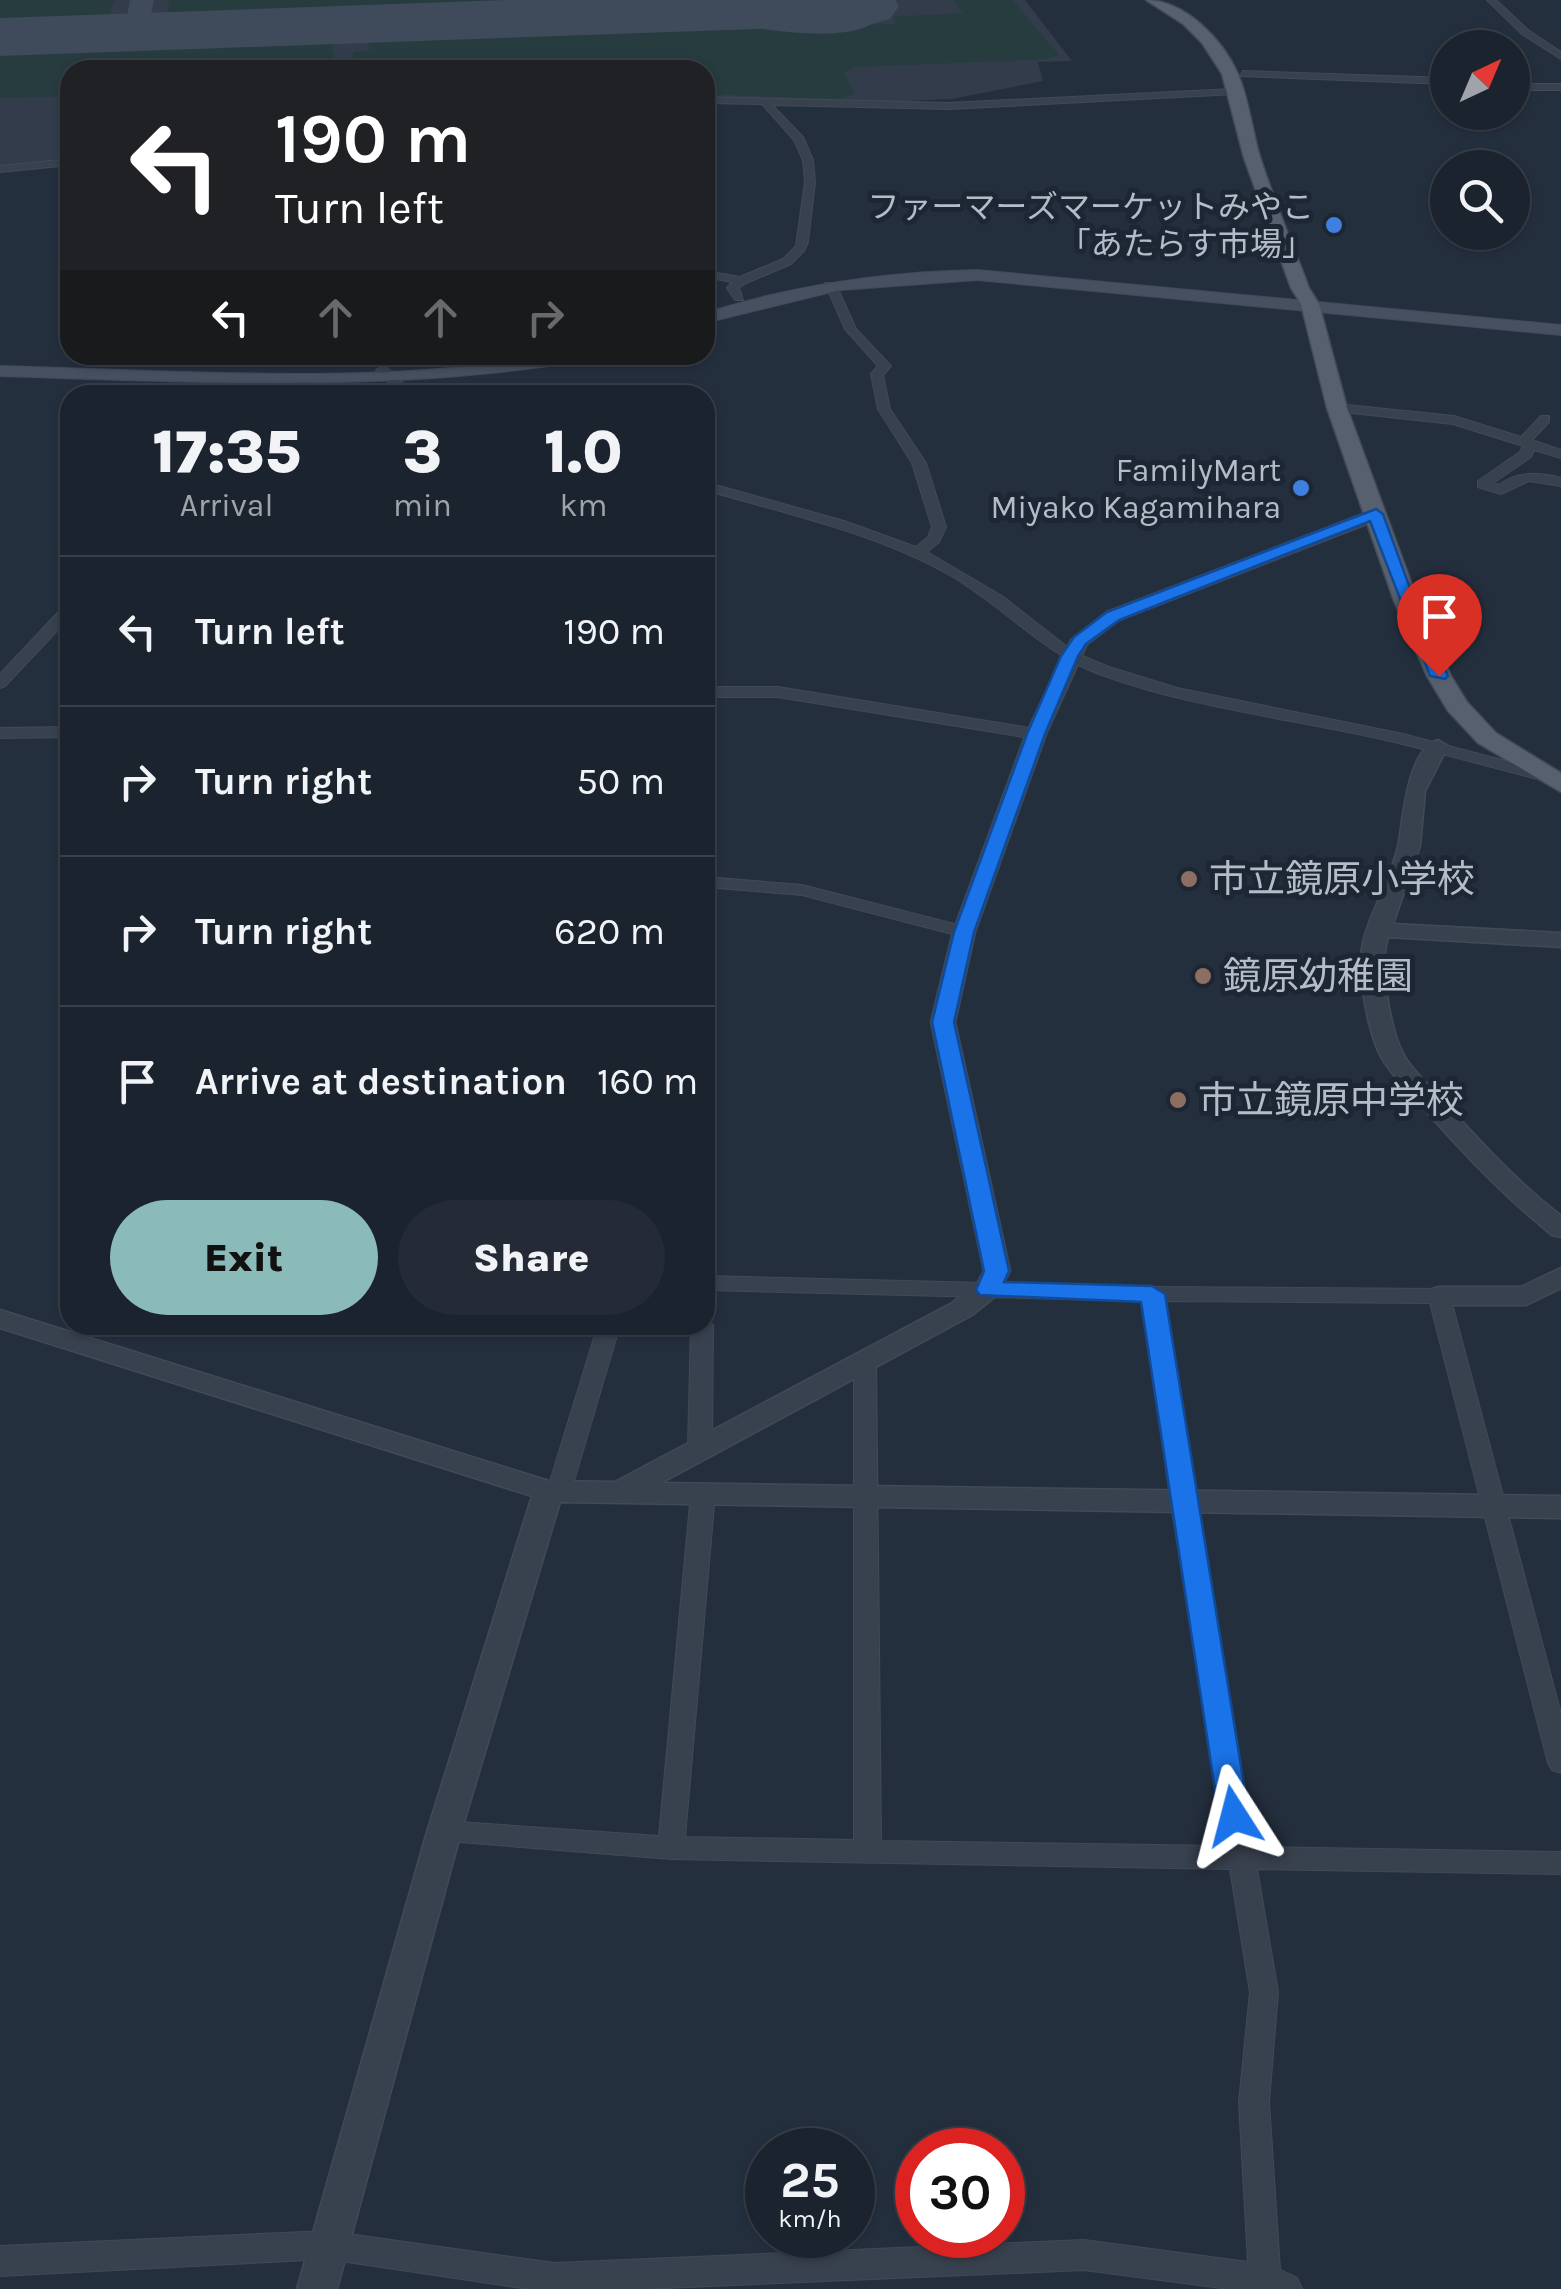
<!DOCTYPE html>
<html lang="en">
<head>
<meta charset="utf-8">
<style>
	:root { --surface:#1b232e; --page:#242b36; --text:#f1f3f6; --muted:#a0a4aa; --line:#39404a; --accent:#8bbbb9 }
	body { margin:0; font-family:Karla,"Noto Sans JP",sans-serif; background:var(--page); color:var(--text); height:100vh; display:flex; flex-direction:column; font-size:38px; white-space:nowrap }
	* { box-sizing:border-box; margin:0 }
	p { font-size:32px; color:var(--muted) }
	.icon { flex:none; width:55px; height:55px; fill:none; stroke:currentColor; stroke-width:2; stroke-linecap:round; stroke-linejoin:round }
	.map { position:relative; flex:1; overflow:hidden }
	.side { position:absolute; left:60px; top:385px; width:655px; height:950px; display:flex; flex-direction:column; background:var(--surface); border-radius:30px; box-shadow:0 2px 8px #0004,0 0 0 2px var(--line) }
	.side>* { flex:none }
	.banner { position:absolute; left:60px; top:60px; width:655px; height:305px; border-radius:30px; box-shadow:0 2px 8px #0004,0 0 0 2px var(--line); background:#202124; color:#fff; overflow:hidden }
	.needle { width:65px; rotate:44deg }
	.buttons { position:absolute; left:1430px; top:30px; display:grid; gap:20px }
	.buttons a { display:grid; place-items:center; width:100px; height:100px; border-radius:50%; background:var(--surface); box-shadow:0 2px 8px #0004,0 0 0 2px var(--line); font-size:50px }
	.speed { position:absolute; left:745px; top:2128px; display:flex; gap:20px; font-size:50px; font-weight:700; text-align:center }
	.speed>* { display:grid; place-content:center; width:130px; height:130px; border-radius:50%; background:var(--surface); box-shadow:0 2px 8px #0004,0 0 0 2px var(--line); line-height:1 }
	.speed small { font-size:25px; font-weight:400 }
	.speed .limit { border:15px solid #d22; background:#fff; color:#111 }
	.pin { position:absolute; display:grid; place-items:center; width:85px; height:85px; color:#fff; margin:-102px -42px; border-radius:50% 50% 50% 0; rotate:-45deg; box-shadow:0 0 10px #0007 }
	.pin .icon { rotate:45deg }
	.me { position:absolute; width:110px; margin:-55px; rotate:351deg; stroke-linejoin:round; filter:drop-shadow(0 0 8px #0008) }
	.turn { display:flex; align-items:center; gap:35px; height:210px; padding:0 50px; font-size:45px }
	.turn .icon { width:130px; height:130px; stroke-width:2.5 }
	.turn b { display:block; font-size:70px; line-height:85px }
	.lanes { display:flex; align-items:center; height:95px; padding:0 50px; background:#0003; justify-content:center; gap:50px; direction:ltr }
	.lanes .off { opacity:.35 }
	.eta { display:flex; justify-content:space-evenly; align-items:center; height:170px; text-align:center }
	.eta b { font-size:60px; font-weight:800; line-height:70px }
	.action { display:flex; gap:20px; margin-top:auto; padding:20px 50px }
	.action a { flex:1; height:115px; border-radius:60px; background:var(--accent); color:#111; font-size:40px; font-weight:800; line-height:115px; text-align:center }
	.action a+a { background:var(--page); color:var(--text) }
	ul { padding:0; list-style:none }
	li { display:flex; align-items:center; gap:30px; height:150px; padding:0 50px; border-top:2px solid var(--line) }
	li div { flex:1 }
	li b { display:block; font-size:38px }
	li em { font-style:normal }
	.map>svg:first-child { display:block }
	.airport { fill:#323c4b }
	.green { fill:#263c3f }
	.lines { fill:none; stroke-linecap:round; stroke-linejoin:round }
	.taxiway { fill:#3f4a5a; fill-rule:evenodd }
	.runway { fill:#3f4a5a; fill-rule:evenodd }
	.minor-casing { stroke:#414a57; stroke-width:2 }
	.tertiary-casing { stroke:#414a57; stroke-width:3 }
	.secondary-casing { stroke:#414a57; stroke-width:2 }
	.primary-casing { stroke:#414a57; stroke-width:3 }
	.minor { fill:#38414e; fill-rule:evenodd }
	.tertiary { fill:#38414e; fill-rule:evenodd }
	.secondary { fill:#465061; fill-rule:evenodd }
	.primary { fill:#56606e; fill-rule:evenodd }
	.route { fill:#1a73e8; stroke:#114b97; stroke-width:2.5 }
	.shop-dot { fill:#3f7fe0; stroke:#1d2633; stroke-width:4 }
	.education-dot { fill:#8d6e63; stroke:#1d2633; stroke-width:4 }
	.labels { text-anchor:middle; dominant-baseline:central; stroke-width:10; stroke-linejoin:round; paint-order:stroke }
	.far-poi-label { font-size:32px; fill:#b4bcc9; stroke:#1d2633; text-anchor:end }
	.poi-label { font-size:38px; fill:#b4bcc9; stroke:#1d2633; text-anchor:start }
</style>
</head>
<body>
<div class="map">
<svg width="1561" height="2289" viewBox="0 0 1561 2289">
	<rect width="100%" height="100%" fill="#242f3e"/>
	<!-- airport -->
	<path class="airport" d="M0,0H1025L1072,61L1038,62L1043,81L952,99L879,102L705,96V70H70V158L0,166Z"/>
	<!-- green -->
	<path class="green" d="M0,0H114L108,17L92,22L0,25Z
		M170,0H741L180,19L167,13Z
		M953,0H1012L1059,55L1047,59L855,67L844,72L854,94L837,99L705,94V70H355L353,52L369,50L368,35L738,21L794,28L896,24L893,17L963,13Z
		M331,37L335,70H70V96L0,98V48Z"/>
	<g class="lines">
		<!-- taxiway -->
		<path class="taxiway" d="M130,0H154L146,37H128L124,32Z
			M845,0L876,7L882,16C852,50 744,26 703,19L691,12L703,5L788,17L847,15L834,12L831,7L834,2Z"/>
		<!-- runway -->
		<path class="runway" d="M506,0H895L899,6L890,19L868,25L0,56V18Z"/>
		<!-- minor casing -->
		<g class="minor-casing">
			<path id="minor" d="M1487,0H1496L1528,30L1561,52V59L1522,34Z
				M1243,71L1448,78V84L1240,76Z
				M1512,84H1561V90H1512Z
				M1233,89L1236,94L949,109L772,105L803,137L813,160L815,182L808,242L804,251L791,264L744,284L739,288L743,300H735L727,288L732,282L705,277V271L740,277L783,259L796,246L805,182L803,160L794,140L762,104L705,103V97L949,103Z
				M70,159V165L0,172V166Z
				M825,283H833L837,287L856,329L891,366L883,375L890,409L926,463L946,527L939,542L927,552L1002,596L1075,653L1109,667L1177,688L1403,734L1555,774L1557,777L1549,782C1485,766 1422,747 1358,734C1271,716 1183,705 1099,674C1043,653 1001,604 948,574C873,532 787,514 705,490V482L844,521L916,547L928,537L932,527L912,463L878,409L871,374L878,366L845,329Z
				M382,366L386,367L415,395H402L376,370Z
				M301,375L311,378L302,395H290Z
				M1337,404L1454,416L1521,437L1541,416H1549V422L1532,440L1561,450V458L1534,450L1531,457L1493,483L1499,485C1518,471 1539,472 1561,478V486L1529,481L1501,494L1478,487V481L1520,452L1523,446L1453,424L1333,411L1331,408Z
				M70,604V617L5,686L0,688V674L65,605Z
				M705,687H778L1036,729L1044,734L1036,739L778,697H705Z
				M70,727V737L0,738V728Z
				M705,877L802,885L970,928L973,932L964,937L802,895L705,887Z
				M705,1276L1153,1287L1439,1289L1450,1296L1561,1714V1773L1552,1770L1548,1763L1430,1303L1165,1301L1195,1504L1253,1847L1561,1852V1874L1257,1869L1278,1992L1269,2102L1280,2270L1297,2278L1302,2289H1229L1084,2270L642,2289H529L327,2259L0,2276V2246L327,2231L555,2263L1084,2240L1248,2262L1239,2102L1250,1992L1230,1869L671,1859L434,1840L431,1832L434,1824L444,1821L659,1836L691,1494L695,1488H711L715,1494L685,1837L854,1840V1358L857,1353H873L876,1358L881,1841L1226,1846L1171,1504L1143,1301L705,1290Z
				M705,1319L713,1325L712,1446L708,1452H692L688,1446L691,1325H705Z
				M598,1325H620L571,1491L567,1497H551L547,1491Z"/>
		</g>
		<!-- tertiary casing -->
		<g class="tertiary-casing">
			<path id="tertiary" d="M1376,509L1382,510V518L1119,620L1087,644L1046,734L975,932L955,1022L1010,1271L997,1295L972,1315L661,1483L1561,1496V1518L560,1502L461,1832L337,2289H297L427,1832L532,1496L0,1328V1310L549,1481L615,1482L952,1303L977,1284L984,1271L931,1022L953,932L1026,734L1071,640L1107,612Z
				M1438,740L1448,746L1425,791L1420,846L1393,924L1561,933V947L1388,937C1379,965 1390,1032 1405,1057C1417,1076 1436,1093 1451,1109C1486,1148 1520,1184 1561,1216V1237L1552,1235C1507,1199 1470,1160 1432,1118C1415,1099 1396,1081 1383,1060C1369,1038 1357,974 1362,948C1368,914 1392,879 1399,842C1403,817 1408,748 1438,740Z
				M1561,1268V1288L1526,1305H1439L1429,1302L1426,1296L1429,1290L1439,1287H1521Z"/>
		</g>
		<!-- secondary casing -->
		<g class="secondary-casing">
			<path id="secondary" d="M977,270L1561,325V335L977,280L840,290L705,323V313C794,285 884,272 977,270Z
				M559,355H596L588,360C392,393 198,382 0,376V366C186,371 374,386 559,355Z"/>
		</g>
		<!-- primary casing -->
		<g class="primary-casing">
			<path id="primary" d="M1146,0C1185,0 1223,40 1238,74C1249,100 1252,130 1260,157C1274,201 1293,245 1309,288L1319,304L1347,408L1418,601L1451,676L1467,702L1496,733L1561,773V792L1478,743L1448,711L1427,676L1394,601L1327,408L1301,304L1291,288L1244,158L1222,74L1202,43L1183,24Z"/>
		</g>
		<!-- minor -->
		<use href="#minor" class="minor"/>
		<!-- tertiary -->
		<use href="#tertiary" class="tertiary"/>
		<!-- secondary -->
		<use href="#secondary" class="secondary"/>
		<!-- primary -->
		<use href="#primary" class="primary"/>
	</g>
	<!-- route -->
	<path class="route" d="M1376,509L1383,514L1415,602L1448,676L1445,679L1430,676L1370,521L1119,620L1086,644L1078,656L1045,734L974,932L954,1022L1009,1271L1004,1282L1152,1286L1165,1294L1249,1816L1245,1825L1234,1829L1223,1825L1219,1816L1141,1302L980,1295L976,1290L984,1271L932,1022L954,932L1027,734L1061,656L1074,637L1107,612Z"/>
	<!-- markers -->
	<g class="shop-dot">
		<circle cx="1334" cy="225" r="10"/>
		<circle cx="1301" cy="488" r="10"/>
	</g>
	<g class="education-dot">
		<circle cx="1189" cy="879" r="10"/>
		<circle cx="1203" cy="976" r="10"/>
		<circle cx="1178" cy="1100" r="10"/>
	</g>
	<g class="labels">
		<!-- far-poi labels -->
		<g class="far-poi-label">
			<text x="1314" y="207">ファーマーズマーケットみやこ<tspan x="1314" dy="37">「あたらす市場」</tspan></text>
			<text x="1281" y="470">FamilyMart<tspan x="1281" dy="37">Miyako Kagamihara</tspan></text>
		</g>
		<!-- poi labels -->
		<g class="poi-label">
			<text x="1209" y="879">市立鏡原小学校</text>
			<text x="1223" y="976">鏡原幼稚園</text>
			<text x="1198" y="1100">市立鏡原中学校</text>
		</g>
	</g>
</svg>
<div class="buttons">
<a><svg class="needle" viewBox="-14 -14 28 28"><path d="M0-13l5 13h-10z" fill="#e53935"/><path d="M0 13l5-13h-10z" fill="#a0a4aa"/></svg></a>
<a><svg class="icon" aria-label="search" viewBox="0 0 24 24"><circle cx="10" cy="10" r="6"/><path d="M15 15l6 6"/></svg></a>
</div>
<div class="speed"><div>25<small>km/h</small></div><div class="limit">30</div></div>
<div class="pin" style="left:1439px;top:676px;background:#d93025"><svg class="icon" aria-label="arrive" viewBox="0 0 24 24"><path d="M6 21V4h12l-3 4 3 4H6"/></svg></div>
<svg class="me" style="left:1234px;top:1816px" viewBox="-20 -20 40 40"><path d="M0-17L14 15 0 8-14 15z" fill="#1a73e8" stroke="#fff" stroke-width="4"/></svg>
<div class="banner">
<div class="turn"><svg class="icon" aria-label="left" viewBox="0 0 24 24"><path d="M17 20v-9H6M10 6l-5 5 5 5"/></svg><div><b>190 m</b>Turn left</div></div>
<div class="lanes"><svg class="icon" aria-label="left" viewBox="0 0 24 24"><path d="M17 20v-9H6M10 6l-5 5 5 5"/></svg><svg class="icon off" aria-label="ahead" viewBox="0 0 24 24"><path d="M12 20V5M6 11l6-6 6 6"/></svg><svg class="icon off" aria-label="ahead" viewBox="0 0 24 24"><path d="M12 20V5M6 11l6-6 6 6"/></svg><svg class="icon off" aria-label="right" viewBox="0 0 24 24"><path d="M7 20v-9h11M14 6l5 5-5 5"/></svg></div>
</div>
<section class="side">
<div class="eta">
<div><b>17:35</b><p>Arrival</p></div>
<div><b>3</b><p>min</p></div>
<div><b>1.0</b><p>km</p></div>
</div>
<ul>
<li><svg class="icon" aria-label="left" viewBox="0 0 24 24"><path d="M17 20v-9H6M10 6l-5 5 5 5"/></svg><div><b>Turn left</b></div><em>190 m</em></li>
<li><svg class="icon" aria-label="right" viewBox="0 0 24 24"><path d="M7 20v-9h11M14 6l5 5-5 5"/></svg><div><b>Turn right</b></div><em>50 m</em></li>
<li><svg class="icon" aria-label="right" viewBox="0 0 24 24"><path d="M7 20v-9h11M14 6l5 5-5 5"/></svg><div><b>Turn right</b></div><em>620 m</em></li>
<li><svg class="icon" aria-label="arrive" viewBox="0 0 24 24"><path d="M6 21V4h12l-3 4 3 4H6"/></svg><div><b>Arrive at destination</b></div><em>160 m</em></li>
</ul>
<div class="action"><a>Exit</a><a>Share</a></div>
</section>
</div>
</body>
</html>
